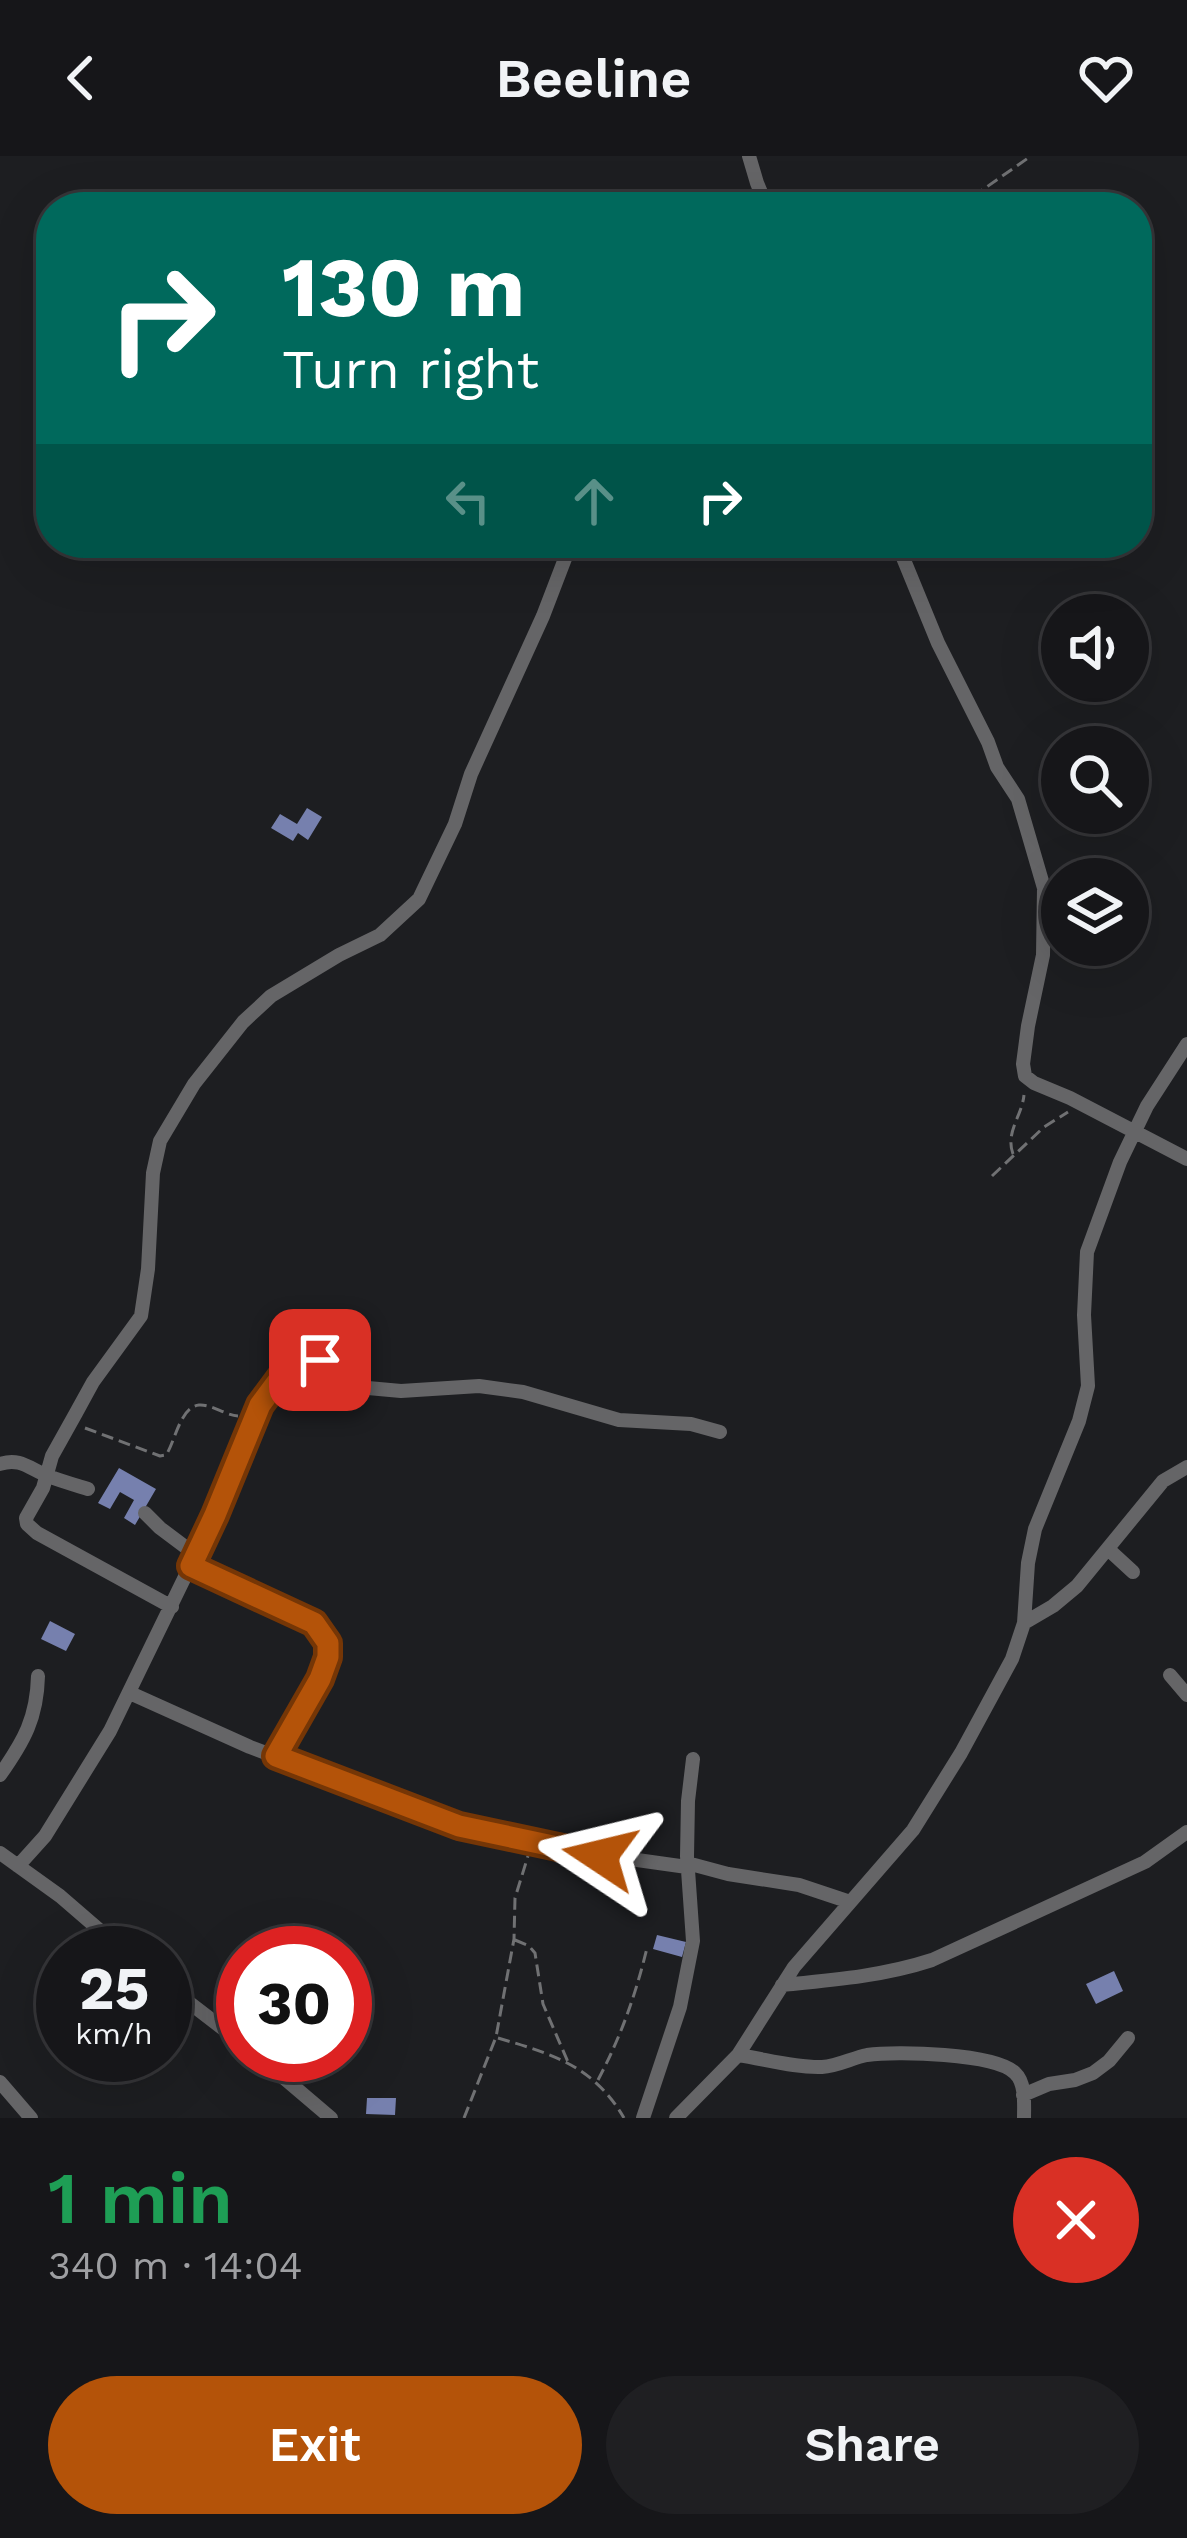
<!DOCTYPE html>
<html lang="en">
<head>
<meta charset="utf-8">
<style>
	:root { --surface:#161619; --page:#1f1f22; --text:#f1f3f6; --muted:#9e9fa2; --line:#353538; --accent:#b45309 }
	body { margin:0; font-family:"Work Sans",sans-serif; background:var(--page); color:var(--text); height:100vh; display:flex; flex-direction:column; font-size:45px; white-space:nowrap }
	* { box-sizing:border-box; margin:0 }
	p { font-size:39px; color:var(--muted) }
	.icon { flex:none; width:66px; height:66px; fill:none; stroke:currentColor; stroke-width:2; stroke-linecap:round; stroke-linejoin:round }
	.map { position:relative; height:1962px; overflow:hidden }
	.sheet { display:flex; flex-direction:column; background:var(--surface); flex:1 }
	.sheet>* { flex:none }
	.hud { position:absolute; left:36px; top:36px; width:1116px; height:366px; border-radius:48px; box-shadow:0 12px 48px #0002,0 0 0 3px var(--line); background:#00695c; color:#fff; overflow:hidden }
	.tools { position:absolute; left:1041px; top:438px; display:grid; gap:24px }
	.tools a { display:grid; place-items:center; width:108px; height:108px; border-radius:50%; background:var(--surface); box-shadow:0 12px 48px #0002,0 0 0 3px var(--line); font-size:60px }
	.speed { position:absolute; left:36px; top:1770px; display:flex; gap:24px; font-size:60px; font-weight:700; text-align:center }
	.speed>* { display:grid; place-content:center; width:156px; height:156px; border-radius:50%; background:var(--surface); box-shadow:0 12px 48px #0002,0 0 0 3px var(--line); line-height:1 }
	.speed small { font-size:30px; font-weight:400 }
	.speed .limit { border:18px solid #d22; background:#fff; color:#111 }
	.pin { position:absolute; display:grid; place-items:center; width:102px; height:102px; color:#fff; margin:-51px; border-radius:24px; box-shadow:0 6px 18px #0006 }
	.me { position:absolute; width:132px; margin:-66px; rotate:280deg; stroke-linejoin:round; filter:drop-shadow(0 0 9px #0008) }
	.turn { display:flex; align-items:center; gap:42px; height:252px; padding:0 48px; font-size:54px }
	.turn .icon { width:156px; height:156px; stroke-width:2.5 }
	.turn b { display:block; font-size:84px; line-height:102px }
	.lanes { display:flex; align-items:center; height:114px; padding:0 48px; background:#0003; justify-content:center; gap:60px; direction:ltr }
	.lanes .off { opacity:.35 }
	.round { display:grid; place-items:center; flex:none; width:126px; height:126px; border-radius:63px; background:var(--page) }
	.overview { display:flex; align-items:center; justify-content:space-between; height:204px; padding:0 48px }
	h1 { font-size:72px; font-weight:600; line-height:90px; color:#1e9e55 }
	.button { display:flex; gap:24px; margin-top:auto; padding:24px 48px }
	.button a { flex:1; height:138px; border-radius:72px; background:var(--accent); color:#fff; font-size:48px; font-weight:600; line-height:138px; text-align:center }
	.button a+a { background:var(--page); color:var(--text) }
	header { display:flex; justify-content:space-between; align-items:center; height:156px; padding:0 48px; background:var(--surface); font-size:54px; font-weight:600 }
	.map>svg:first-child { display:block }
	.building { fill:#7680ae }
	.lines { fill:none; stroke-linecap:round; stroke-linejoin:round }
	.path { stroke:#707173; stroke-width:3; stroke-dasharray:12 6; stroke-linecap:butt }
	.street { stroke:#656567; stroke-width:14 }
	.route-casing { stroke:#753606; stroke-width:30 }
	.route { stroke:#b45309; stroke-width:21 }
</style>
</head>
<body>
<header><svg class="icon" aria-label="back" viewBox="0 0 24 24"><path d="M15 5l-7 7 7 7"/></svg>Beeline<svg class="icon" aria-label="heart" viewBox="0 0 24 24"><path d="M12 20l-8-8c-3-5 5-10 8-4 3-6 11-1 8 4z"/></svg></header>
<div class="map">
<svg width="1187" height="1962" viewBox="0 0 1187 1962">
	<rect width="100%" height="100%" fill="#1d1e21"/>
	<!-- building -->
	<path class="building" d="M307,652L322,661L308,684L298,677L293,685L271,672L280,658L297,668Z
		M119,1312L156,1333L135,1369L124,1362L134,1344L120,1336L110,1353L98,1347Z
		M50,1465L75,1478L66,1495L41,1483Z
		M657,1779L686,1786L682,1801L653,1793Z
		M1114,1815L1123,1835L1096,1848L1086,1828Z
		M367,1942H396L395,1959L366,1958Z"/>
	<g class="lines">
		<!-- path -->
		<path class="path" d="M560,37L565,51
			M958,51L1031,0
			M1013,998C1005,976 1022,960 1024,939
			M992,1020L1044,971L1068,956
			M85,1272L160,1300L166,1299C175,1286 180,1251 199,1249C211,1248 225,1259 238,1260
			M515,1784L529,1790L535,1797L543,1848L568,1906
			M498,1882C552,1898 594,1910 624,1962
			M598,1924C621,1880 635,1841 647,1792
			M464,1962L496,1881L514,1783L515,1742L528,1700"/>
		<!-- street -->
		<path class="street" d="M749,0L757,27L767,51
			M897,387L938,487L988,586L997,611L1018,643L1044,732L1043,799L1028,870L1023,908L1025,920L1034,927L1070,942L1187,1003
			M0,1308C20,1301 30,1313 48,1320C61,1325 75,1329 88,1333
			M145,1357L160,1372L196,1399
			M1108,1393L1133,1416
			M191,1410L314,1467L328,1487V1501L320,1523L276,1601
			M172,1451L37,1377L27,1368L26,1362L43,1332L52,1300L76,1257L93,1226L141,1160L148,1113L153,1017L160,985L194,928L243,866L271,840L339,799L380,779L419,743L455,668L471,618L543,460L571,387
			M1024,1467L1053,1450L1077,1430L1163,1325L1187,1311
			M1170,1519L1187,1539
			M130,1537L250,1591L459,1670L566,1694L687,1711
			M0,1619C24,1585 37,1562 38,1520
			M0,1697L60,1740L126,1797
			M687,1707L728,1718L799,1729L850,1746
			M18,1710L45,1680L110,1575L215,1359L260,1249L286,1214L296,1205H320L351,1227L368,1232L401,1235L479,1230L523,1236L619,1264L691,1268L720,1276
			M165,1828L243,1888
			M782,1829C833,1824 883,1820 932,1804L1145,1706L1187,1676
			M257,1899L331,1962
			M738,1899C765,1903 795,1912 822,1911C838,1910 852,1902 867,1899C896,1895 995,1897 1015,1917C1026,1927 1024,1949 1024,1962
			M0,1926L31,1962
			M1023,1939L1049,1928L1075,1924L1093,1917L1109,1905L1128,1882
			M643,1962L680,1851L693,1785L687,1700L688,1645L693,1603
			M676,1962L738,1899L794,1811L913,1674L961,1597L1012,1503L1024,1467L1028,1407L1035,1373L1079,1265L1088,1230L1084,1159L1087,1096L1120,1006L1147,950L1187,888"/>
	</g>
	<g class="lines">
		<!-- route casing -->
		<g class="route-casing">
			<path id="route" d="M320,1204L296,1205L286,1214L260,1249L215,1359L191,1410L314,1467L328,1487V1501L320,1523L276,1600L459,1670L600,1700"/>
		</g>
		<!-- route -->
		<use href="#route" class="route"/>
	</g>
</svg>
<div class="tools">
<a><svg class="icon" aria-label="sound" viewBox="0 0 24 24"><path d="M4 9h4l5-4v14l-5-4H4zM17 9q2 3 0 6"/></svg></a>
<a><svg class="icon" aria-label="search" viewBox="0 0 24 24"><circle cx="10" cy="10" r="6"/><path d="M15 15l6 6"/></svg></a>
<a><svg class="icon" aria-label="layers" viewBox="0 0 24 24"><path d="M12 4l9 5-9 5-9-5zM3 14l9 5 9-5"/></svg></a>
</div>
<div class="speed"><div>25<small>km/h</small></div><div class="limit">30</div></div>
<div class="pin" style="left:320px;top:1204px;background:#d93025"><svg class="icon" aria-label="arrive" viewBox="0 0 24 24"><path d="M6 21V4h12l-3 4 3 4H6"/></svg></div>
<svg class="me" style="left:600px;top:1700px" viewBox="-20 -20 40 40"><path d="M0-17L14 15 0 8-14 15z" fill="#b45309" stroke="#fff" stroke-width="4"/></svg>
<div class="hud">
<div class="turn"><svg class="icon" aria-label="right" viewBox="0 0 24 24"><path d="M7 20v-9h11M14 6l5 5-5 5"/></svg><div><b>130 m</b>Turn right</div></div>
<div class="lanes"><svg class="icon off" aria-label="left" viewBox="0 0 24 24"><path d="M17 20v-9H6M10 6l-5 5 5 5"/></svg><svg class="icon off" aria-label="ahead" viewBox="0 0 24 24"><path d="M12 20V5M6 11l6-6 6 6"/></svg><svg class="icon" aria-label="right" viewBox="0 0 24 24"><path d="M7 20v-9h11M14 6l5 5-5 5"/></svg></div>
</div>
</div>
<section class="sheet">
<div class="overview"><div><h1>1 min</h1><p>340 m · 14:04</p></div><a class="round" style="background:#d93025;color:#fff"><svg class="icon" aria-label="close" viewBox="0 0 24 24"><path d="M6 6l12 12M18 6L6 18"/></svg></a></div>
<div class="button"><a>Exit</a><a>Share</a></div>
</section>
</body>
</html>
